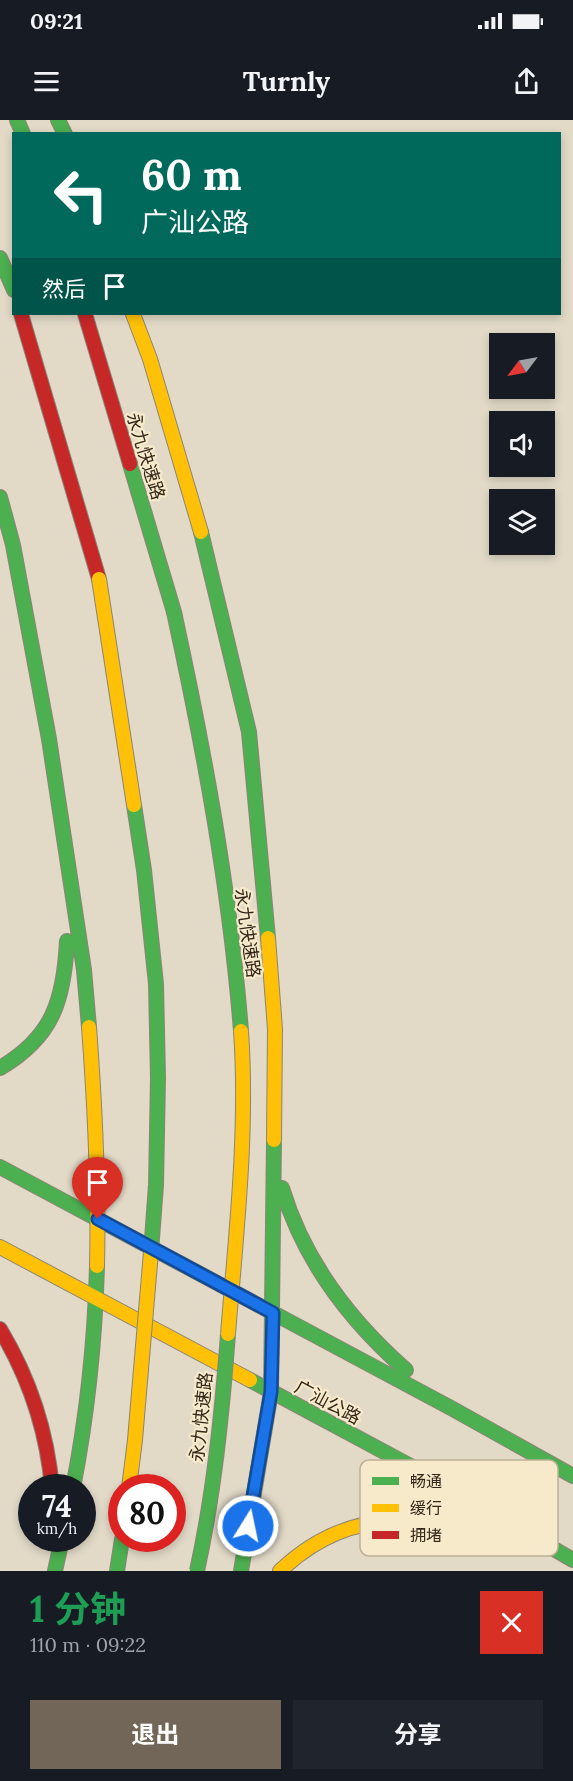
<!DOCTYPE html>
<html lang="zh">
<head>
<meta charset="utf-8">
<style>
	:root { --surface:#171b24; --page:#20242c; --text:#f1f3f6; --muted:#9ea1a6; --accent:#716657 }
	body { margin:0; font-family:Lora,"Noto Sans SC",serif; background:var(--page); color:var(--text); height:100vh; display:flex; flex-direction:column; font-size:22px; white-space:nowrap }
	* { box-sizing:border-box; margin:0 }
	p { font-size:20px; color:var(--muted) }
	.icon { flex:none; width:33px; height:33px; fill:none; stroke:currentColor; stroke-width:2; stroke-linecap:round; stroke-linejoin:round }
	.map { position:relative; height:1451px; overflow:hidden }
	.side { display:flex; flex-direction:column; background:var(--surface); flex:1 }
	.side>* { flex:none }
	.banner { position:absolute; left:12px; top:12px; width:549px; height:183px; border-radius:0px; box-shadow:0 3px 9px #0003; background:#00695c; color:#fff; overflow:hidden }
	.needle { width:39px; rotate:238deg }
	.fabs { position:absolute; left:489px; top:213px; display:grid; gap:12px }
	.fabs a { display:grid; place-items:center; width:66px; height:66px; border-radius:0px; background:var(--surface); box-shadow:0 3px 9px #0003; font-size:30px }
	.speed { position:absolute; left:18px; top:1354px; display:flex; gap:12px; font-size:30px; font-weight:700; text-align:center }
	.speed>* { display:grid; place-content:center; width:78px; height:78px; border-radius:50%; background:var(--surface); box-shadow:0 3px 9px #0003; line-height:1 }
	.speed small { font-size:15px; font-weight:400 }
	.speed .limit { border:9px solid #d22; background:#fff; color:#111 }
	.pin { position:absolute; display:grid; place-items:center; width:51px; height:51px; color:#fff; margin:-62px -26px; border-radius:50% 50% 50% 0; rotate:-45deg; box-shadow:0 0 6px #0007 }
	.pin .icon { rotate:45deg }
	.me { position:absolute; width:66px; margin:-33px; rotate:10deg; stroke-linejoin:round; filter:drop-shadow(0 0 4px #0008) }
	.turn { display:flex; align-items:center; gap:21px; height:126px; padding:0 30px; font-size:27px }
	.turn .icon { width:78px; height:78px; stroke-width:2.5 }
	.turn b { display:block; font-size:42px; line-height:51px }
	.then { display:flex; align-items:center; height:57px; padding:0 30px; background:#0003; gap:12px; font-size:22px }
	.round { display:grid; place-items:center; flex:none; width:63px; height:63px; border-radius:0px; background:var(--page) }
	.headline { display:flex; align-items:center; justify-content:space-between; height:102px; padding:0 30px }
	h1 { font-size:36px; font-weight:700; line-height:45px; color:#1e9e55 }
	.action { display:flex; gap:12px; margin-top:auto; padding:12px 30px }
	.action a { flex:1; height:69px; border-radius:0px; background:var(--accent); color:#fff; font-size:24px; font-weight:700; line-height:69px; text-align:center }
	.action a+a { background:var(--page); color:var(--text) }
	.status { display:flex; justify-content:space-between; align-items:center; height:42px; padding:0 30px; background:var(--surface); direction:ltr }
	.status svg { height:16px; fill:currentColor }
	header { display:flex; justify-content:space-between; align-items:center; height:78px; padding:0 30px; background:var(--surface); font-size:27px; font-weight:700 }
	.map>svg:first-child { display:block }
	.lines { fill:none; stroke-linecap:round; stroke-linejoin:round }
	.fast-casing { stroke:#8c8478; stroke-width:16 }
	.slow-casing { stroke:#8c8478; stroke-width:16 }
	.jam-casing { stroke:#8c8478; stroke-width:16 }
	.fast { stroke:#4caf50; stroke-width:14 }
	.slow { stroke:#ffc107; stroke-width:14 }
	.jam { stroke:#c62828; stroke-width:14 }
	.fast-bridge-casing { stroke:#8c8478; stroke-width:16; stroke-linecap:butt }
	.slow-bridge-casing { stroke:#8c8478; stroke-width:16; stroke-linecap:butt }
	.fast-bridge { stroke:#4caf50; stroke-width:14 }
	.slow-bridge { stroke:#ffc107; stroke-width:14 }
	.route-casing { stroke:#114b97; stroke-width:15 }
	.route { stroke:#1a73e8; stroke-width:10 }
	.labels { text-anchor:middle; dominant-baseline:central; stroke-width:4.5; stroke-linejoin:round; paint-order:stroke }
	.street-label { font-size:18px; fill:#34271a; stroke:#f6eacb }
	.key { fill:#f6eacb; stroke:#bcb096; stroke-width:1.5 }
	.key-label { font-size:16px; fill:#34271a }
</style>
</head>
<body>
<div class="status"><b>09:21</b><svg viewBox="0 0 49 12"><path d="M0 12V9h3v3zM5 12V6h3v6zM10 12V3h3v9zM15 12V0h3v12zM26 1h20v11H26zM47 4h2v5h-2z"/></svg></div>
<header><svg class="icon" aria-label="menu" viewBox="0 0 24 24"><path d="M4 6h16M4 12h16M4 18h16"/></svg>Turnly<svg class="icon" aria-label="share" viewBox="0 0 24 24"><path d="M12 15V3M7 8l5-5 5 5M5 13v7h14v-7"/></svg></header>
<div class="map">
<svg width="573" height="1451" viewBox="0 0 573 1451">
	<rect width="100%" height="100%" fill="#e2dac7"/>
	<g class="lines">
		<!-- fast casing -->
		<g class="fast-casing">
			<path id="fast" d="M17,0L23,14
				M58,0L65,14
				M0,138L14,170
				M130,344L174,492
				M0,377L13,425L49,619L84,850L89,907
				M201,412L249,612L268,818
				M0,948C53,917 64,880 67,821
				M0,1047L451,1288L573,1356
				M282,1068C304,1141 349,1200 406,1250
				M250,1260L418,1350L573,1440
				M73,1368C87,1296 95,1220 97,1146
				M55,1451L62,1419
				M117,1451L122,1419
				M241,1451L271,1272L274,1020"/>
		</g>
		<!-- slow casing -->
		<g class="slow-casing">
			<path id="slow" d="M133,194L150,239L201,412
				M268,818L275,909L274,1020
				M89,907C95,987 99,1066 97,1146
				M0,1127L250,1260
				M280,1451C355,1380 430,1398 520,1421"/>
		</g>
		<!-- jam casing -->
		<g class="jam-casing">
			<path id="jam" d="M21,194L99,459
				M85,194L130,344
				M0,1209C30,1259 47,1310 52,1368"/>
		</g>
		<!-- fast -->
		<use href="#fast" class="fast"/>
		<!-- slow -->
		<use href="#slow" class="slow"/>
		<!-- jam -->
		<use href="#jam" class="jam"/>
		<!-- fast-bridge casing -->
		<g class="fast-bridge-casing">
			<path id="fast-bridge" d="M174,492C204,630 230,770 241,911
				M134,685L144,750L156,864L158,958L156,1065L151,1132
				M197,1451C214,1373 222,1294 228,1214"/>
		</g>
		<!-- slow-bridge casing -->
		<g class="slow-bridge-casing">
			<path id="slow-bridge" d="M99,459L134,685
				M228,1214C236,1114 248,1012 241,911
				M129,1368L135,1320L151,1132"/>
		</g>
		<!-- fast-bridge -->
		<use href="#fast-bridge" class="fast-bridge"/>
		<!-- slow-bridge -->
		<use href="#slow-bridge" class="slow-bridge"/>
	</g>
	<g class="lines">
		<!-- route casing -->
		<g class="route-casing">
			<path id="route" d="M98,1099L273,1193L271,1272L248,1406"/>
		</g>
		<!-- route -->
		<use href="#route" class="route"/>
	</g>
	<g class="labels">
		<!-- street labels -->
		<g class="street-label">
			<text transform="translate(146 336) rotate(73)">永九快速路</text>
			<text transform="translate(248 813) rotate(82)">永九快速路</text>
			<text transform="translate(328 1282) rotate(28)">广汕公路</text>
			<text transform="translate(201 1297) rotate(-84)">永九快速路</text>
		</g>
	</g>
	<!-- legend -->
	<rect x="360" y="1340" width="198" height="96" rx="9" class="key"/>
	<rect x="372" y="1357" width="27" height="8" fill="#4caf50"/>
	<rect x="372" y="1384" width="27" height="8" fill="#ffc107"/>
	<rect x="372" y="1411" width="27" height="8" fill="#c62828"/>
	<g class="key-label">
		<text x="410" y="1367">畅通</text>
		<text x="410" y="1394">缓行</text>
		<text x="410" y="1421">拥堵</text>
	</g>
</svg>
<div class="fabs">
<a><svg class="needle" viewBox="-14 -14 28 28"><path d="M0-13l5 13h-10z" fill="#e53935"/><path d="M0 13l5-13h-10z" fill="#9ea1a6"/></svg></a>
<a><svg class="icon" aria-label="sound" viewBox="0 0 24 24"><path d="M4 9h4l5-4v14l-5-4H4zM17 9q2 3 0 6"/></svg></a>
<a><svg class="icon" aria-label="layers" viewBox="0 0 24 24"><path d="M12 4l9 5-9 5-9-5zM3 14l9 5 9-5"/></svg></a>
</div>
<div class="speed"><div>74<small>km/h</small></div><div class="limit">80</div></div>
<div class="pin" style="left:98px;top:1099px;background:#d93025"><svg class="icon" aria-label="arrive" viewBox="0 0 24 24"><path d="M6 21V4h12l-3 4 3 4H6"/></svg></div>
<svg class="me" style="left:248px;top:1406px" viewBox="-20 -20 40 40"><circle r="17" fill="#1a73e8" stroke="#fff" stroke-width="3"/><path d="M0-11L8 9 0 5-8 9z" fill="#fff"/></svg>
<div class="banner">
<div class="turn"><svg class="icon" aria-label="left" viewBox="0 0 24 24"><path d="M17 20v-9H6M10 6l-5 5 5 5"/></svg><div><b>60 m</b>广汕公路</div></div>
<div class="then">然后<svg class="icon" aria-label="arrive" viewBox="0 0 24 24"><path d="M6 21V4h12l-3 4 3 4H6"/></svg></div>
</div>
</div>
<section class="side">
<div class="headline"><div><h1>1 分钟</h1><p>110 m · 09:22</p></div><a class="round" style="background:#d93025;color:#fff"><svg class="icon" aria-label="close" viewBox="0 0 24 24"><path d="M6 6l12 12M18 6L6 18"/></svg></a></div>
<div class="action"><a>退出</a><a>分享</a></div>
</section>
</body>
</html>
